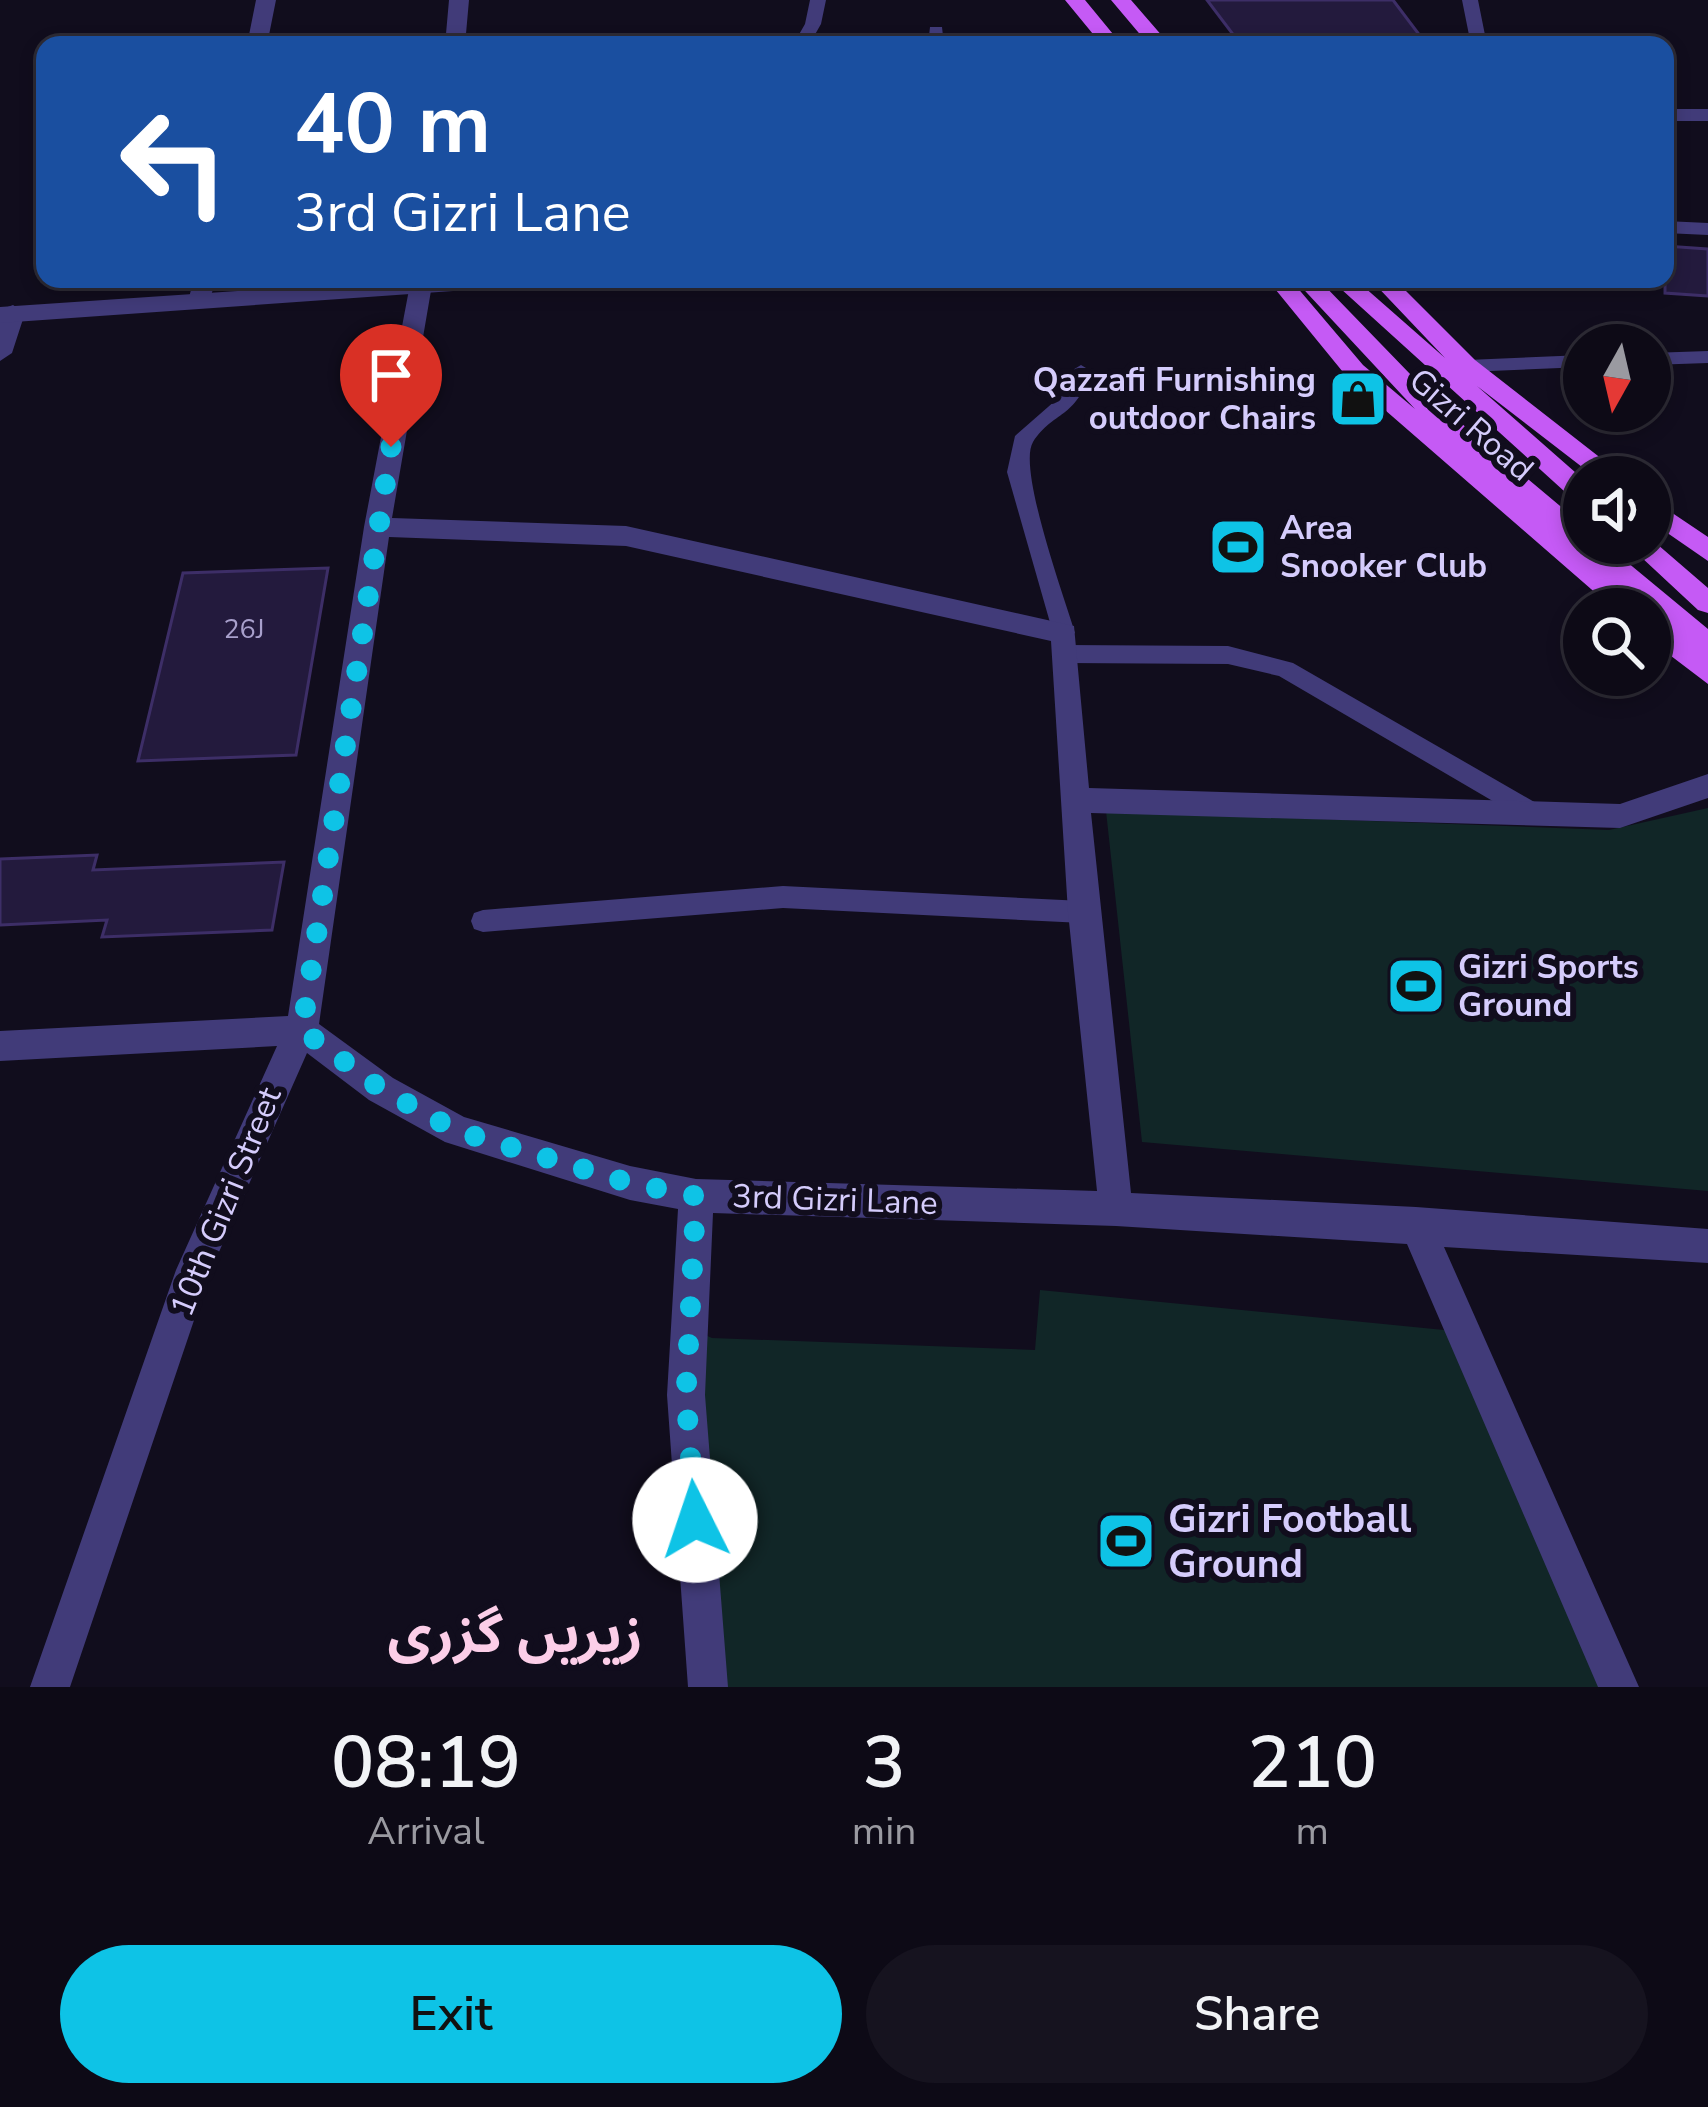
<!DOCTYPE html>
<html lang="en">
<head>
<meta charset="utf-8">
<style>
	:root { --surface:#0d0a16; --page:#16131f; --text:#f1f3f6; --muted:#9a9aa1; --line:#2d2b35; --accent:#0ec3e6 }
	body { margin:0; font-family:"Nunito Sans","Noto Sans Arabic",sans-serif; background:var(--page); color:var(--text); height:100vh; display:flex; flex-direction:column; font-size:45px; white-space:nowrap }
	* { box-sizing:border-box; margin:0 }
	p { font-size:39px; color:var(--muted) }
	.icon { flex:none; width:66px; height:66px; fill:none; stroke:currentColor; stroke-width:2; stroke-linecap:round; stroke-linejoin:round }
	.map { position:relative; height:1687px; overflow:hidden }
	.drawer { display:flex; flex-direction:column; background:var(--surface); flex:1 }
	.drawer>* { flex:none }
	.guide { position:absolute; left:36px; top:36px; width:1638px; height:252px; border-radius:24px; box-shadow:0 6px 18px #0003,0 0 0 3px var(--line); background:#1a4fa0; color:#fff; overflow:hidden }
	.needle { width:78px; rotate:188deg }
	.fabs { position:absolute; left:1563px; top:324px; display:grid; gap:24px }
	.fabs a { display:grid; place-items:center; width:108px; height:108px; border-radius:50%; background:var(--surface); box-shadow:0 6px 18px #0003,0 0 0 3px var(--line); font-size:60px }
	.pin { position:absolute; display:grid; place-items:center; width:102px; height:102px; color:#fff; margin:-123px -51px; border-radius:50% 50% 50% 0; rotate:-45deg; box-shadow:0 0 12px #0007 }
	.pin .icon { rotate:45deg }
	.me { position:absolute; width:132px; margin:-66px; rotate:356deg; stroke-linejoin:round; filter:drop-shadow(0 0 9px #0008) }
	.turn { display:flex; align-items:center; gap:42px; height:252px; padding:0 60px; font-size:54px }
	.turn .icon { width:156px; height:156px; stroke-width:2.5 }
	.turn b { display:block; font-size:84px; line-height:102px }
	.eta { display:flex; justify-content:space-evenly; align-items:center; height:204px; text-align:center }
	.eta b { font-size:72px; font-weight:600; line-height:84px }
	.button { display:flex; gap:24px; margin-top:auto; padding:24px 60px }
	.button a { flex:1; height:138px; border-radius:72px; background:var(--accent); color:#111; font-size:48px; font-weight:600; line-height:138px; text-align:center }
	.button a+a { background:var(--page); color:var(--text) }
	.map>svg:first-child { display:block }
	.green { fill:#112627 }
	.building { fill:#231a3d; stroke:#3d2e67; stroke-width:3 }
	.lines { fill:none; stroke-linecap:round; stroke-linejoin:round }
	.service { fill:#413b79; fill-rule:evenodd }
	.minor { fill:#413b79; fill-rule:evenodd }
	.tertiary { fill:#413b79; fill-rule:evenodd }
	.primary { fill:#c55af5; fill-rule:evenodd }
	.route { stroke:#0ec3e6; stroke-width:21; stroke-dasharray:0 37.8 }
	.labels { text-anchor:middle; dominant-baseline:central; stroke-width:12; stroke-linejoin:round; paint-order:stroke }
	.number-label { font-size:27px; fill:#a8a0cc }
	.poi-label { font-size:33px; font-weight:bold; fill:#d5ccfc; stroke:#110d1d; text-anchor:start }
	.street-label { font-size:33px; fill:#d5ccfc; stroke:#110d1d }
	.near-poi-label { font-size:39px; font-weight:bold; fill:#d5ccfc; stroke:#110d1d; text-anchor:start }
	.near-district-label { font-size:54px; font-weight:bold; fill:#fccee8; stroke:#110d1d }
</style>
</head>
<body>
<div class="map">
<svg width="1708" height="1687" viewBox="0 0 1708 1687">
	<rect width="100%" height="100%" fill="#110d1d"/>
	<!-- green -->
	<path class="green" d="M1708,808V1191L1142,1142L1106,811L1609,830Z
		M1040,1290L1464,1332L1619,1687H708L689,1328L712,1338L1035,1350Z"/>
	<!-- building -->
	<path class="building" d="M1207,0H1393L1427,45H1241Z
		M1665,246L1708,249V296L1665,293Z
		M328,568L296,755L138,761L183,573Z
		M97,855L93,870L284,862L272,930L102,937L107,920L0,925V859Z"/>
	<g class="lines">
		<!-- service -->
		<path class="service" d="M810,0H826L821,24L809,45H793L805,24Z
			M1462,0H1478L1487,45H1471Z
			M930,27H942L944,45H928Z
			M1665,221L1708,223V235L1665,233Z
			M1708,351V363L1650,365V353Z
			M1584,355V367L1467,372L1457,366L1467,360Z
			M1081,365L1091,371C1075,420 1054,410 1033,442C1017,468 1065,599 1075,633L1064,641L1053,633L1007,472L1015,436L1064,393L1071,371Z
			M1065,645L1228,646L1293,663L1543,807L1547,814L1543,821H1527L1279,676L1228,664L1065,663L1054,654Z
			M783,886L1083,901L1092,904L1095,912L1092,920L1083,923L783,908L483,932L474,929L471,921L474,913L483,910Z"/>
		<!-- minor -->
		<path class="minor" d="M256,0H276L267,45H247Z
			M449,0H469L465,45H445Z
			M194,279H216L208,306L200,308L188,301Z
			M411,279H433L392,518L626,526L1074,626L1089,788L1620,804L1708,774V798L1620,828L1091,813L1131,1193L1416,1207L1708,1229V1263L1444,1247L1639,1687H1598L1407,1244L1116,1226L713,1213L705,1395L728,1687H688L667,1395L678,1209L630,1200L445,1142L369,1100L307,1053L211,1270L70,1687H30L176,1270L277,1046L0,1061V1031L288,1016L364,527ZM389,537L626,546L1051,641L1068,912L1097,1191L696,1179L630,1166L464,1117L393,1078L319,1024Z
			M13,305L25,313L12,353L0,361V317L5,308Z"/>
		<!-- tertiary -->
		<path class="tertiary" d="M1665,109H1708V121H1665Z
			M416,279H534L523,286L0,323V307Z"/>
		<!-- primary -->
		<path class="primary" d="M1065,0H1085L1122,45H1102Z
			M1111,0H1131L1170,45H1149Z
			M1267,279H1290L1363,365L1415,409L1294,279H1318L1443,408L1584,526V543H1604L1708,629V684L1650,640V614L1654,615L1650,609H1614L1347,377Z
			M1330,279H1355L1445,358L1370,279H1394L1475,360L1625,477H1595L1477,386L1584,480V503L1575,501Z
			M1650,498L1708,537V561L1650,521Z
			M1650,538L1708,588V613L1698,610L1626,543H1650Z"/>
	</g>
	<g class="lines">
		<!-- route -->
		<path class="route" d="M391,447L302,1030L381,1089L457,1131L630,1183L696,1196L686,1395L695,1520"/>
	</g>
	<!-- icons -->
	<defs>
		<g id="shop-square" transform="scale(3)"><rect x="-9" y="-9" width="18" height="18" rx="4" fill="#0ec3e6" stroke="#110d1d"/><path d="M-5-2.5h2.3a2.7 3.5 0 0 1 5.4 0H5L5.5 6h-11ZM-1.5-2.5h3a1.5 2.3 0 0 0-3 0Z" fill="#111"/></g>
		<g id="stadium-square" transform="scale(3)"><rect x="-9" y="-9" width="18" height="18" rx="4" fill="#0ec3e6" stroke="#110d1d"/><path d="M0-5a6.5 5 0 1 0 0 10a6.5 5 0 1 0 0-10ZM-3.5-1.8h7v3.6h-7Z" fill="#111"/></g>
	</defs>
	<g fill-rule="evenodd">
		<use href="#shop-square" x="1358" y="399"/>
		<use href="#stadium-square" x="1238" y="547"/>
		<use href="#stadium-square" x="1416" y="986"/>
		<use href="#stadium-square" x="1126" y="1541"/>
	</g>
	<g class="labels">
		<!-- number labels -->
		<g class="number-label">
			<text x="244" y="629">26J</text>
		</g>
		<!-- poi labels -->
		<g class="poi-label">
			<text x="1316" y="380" text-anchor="end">Qazzafi Furnishing<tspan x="1316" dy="38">outdoor Chairs</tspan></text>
			<text x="1280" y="528">Area<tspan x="1280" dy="38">Snooker Club</tspan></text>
			<text x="1458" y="967">Gizri Sports<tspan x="1458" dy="38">Ground</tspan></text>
		</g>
		<!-- street labels -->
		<g class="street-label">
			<text transform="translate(1471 425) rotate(41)">Gizri Road</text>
			<text transform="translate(835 1200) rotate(2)">3rd Gizri Lane</text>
			<text transform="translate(226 1202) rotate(-68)">10th Gizri Street</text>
		</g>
		<!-- near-poi labels -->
		<g class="near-poi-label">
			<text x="1168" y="1519">Gizri Football<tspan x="1168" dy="45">Ground</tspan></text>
		</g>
		<!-- near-district labels -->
		<g class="near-district-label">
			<text x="515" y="1634">زیریں گزری</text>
		</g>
	</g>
</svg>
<div class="fabs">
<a><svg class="needle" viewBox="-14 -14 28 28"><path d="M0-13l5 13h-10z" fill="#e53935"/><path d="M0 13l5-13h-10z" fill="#9a9aa1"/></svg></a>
<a><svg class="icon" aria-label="sound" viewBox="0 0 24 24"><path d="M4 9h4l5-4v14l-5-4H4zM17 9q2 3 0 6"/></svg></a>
<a><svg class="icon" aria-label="search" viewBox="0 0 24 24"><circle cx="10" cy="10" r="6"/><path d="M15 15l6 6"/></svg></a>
</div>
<div class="pin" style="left:391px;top:447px;background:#d93025"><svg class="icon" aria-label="arrive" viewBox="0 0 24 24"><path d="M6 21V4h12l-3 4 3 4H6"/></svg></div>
<svg class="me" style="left:695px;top:1520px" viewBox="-20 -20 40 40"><circle r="19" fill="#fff"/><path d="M0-13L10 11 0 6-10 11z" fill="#0ec3e6"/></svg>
<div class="guide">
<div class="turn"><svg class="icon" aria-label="left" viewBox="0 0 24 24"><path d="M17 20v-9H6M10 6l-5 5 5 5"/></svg><div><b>40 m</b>3rd Gizri Lane</div></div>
</div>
</div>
<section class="drawer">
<div class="eta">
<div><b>08:19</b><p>Arrival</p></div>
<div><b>3</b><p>min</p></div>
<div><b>210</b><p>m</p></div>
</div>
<div class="button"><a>Exit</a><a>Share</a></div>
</section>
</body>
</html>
